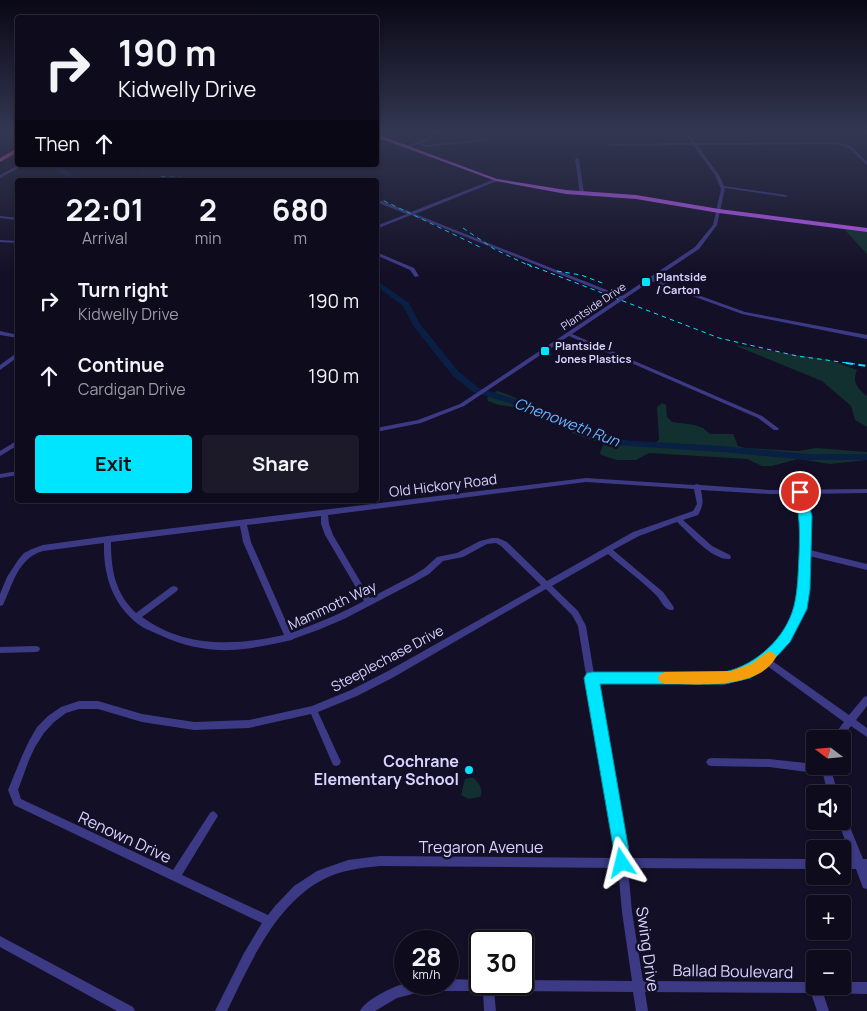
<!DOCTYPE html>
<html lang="en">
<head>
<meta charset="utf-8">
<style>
	:root { --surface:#0e0b1c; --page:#1c1929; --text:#f1f3f6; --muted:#9b9ba3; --line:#2e2b3b; --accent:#00e5ff }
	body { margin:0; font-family:Manrope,sans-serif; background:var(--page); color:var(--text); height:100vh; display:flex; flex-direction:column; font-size:19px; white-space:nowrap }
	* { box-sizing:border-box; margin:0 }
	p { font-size:16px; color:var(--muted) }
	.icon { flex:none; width:28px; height:28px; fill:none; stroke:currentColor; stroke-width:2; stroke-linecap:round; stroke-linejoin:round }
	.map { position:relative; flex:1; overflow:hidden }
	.side { position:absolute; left:15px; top:178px; width:364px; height:325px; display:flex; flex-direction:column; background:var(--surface); border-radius:5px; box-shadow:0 1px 4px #0004,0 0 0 1px var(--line) }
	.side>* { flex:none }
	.top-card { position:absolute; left:15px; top:15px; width:364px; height:152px; border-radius:5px; box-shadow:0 1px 4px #0004,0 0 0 1px var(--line); background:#0e0b1c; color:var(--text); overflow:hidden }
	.needle { width:32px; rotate:286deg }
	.buttons { position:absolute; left:806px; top:730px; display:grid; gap:10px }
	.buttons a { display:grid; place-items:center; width:45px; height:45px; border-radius:5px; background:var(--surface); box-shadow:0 1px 4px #0004,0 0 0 1px var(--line); font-size:25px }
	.speed { position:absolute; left:394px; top:930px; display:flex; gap:10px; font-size:25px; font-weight:700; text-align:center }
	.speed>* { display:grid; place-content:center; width:65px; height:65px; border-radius:50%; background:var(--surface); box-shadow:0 1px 4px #0004,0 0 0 1px var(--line); line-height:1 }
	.speed small { font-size:12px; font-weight:400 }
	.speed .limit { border:2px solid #111; border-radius:8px; background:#fff; color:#111 }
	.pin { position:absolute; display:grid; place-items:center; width:42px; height:42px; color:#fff; margin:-21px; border:2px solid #fff; border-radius:50%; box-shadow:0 1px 5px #0007 }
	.me { position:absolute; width:55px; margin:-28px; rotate:350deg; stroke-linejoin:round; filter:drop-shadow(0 0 4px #0008) }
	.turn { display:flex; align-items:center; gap:18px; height:105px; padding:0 20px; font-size:22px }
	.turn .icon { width:65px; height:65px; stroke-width:2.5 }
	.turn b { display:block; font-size:35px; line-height:42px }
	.then { display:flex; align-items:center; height:48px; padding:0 20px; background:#0003; gap:10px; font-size:19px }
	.eta { display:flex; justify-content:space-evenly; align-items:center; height:85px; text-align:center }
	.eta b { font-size:30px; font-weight:700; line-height:35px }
	.button { display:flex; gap:10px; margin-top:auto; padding:10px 20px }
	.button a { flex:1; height:58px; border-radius:5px; background:var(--accent); color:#111; font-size:20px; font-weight:700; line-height:58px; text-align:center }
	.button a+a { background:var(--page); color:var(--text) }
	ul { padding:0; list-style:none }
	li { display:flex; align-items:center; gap:15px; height:75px; padding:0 20px }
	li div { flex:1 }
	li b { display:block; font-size:19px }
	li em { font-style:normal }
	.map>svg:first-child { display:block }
	.green { fill:#12302f }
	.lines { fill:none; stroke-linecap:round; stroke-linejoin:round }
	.stream { stroke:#0a1f44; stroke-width:1 }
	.river { fill:#0a1f44; fill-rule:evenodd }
	.minor { fill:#3d3a85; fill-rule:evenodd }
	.major { fill:#c25bff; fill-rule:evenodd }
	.highway { fill:#ff4fa3; fill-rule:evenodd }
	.rail-far1 { stroke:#00e5ff; stroke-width:1; stroke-dasharray:4.5 4; stroke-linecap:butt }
	.rail { stroke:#00e5ff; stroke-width:2; stroke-dasharray:7 5.5; stroke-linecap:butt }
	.route { fill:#00e5ff; stroke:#0095a6 }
	.slow { fill:#f59e0b }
	.poi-dot { fill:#00e5ff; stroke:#130f26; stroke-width:2 }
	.labels { text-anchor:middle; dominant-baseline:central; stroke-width:5; stroke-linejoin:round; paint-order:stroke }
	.far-poi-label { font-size:11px; font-weight:bold; fill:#d9d4ff; stroke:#130f26; text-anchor:start }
	.far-street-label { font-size:11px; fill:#d9d4ff; stroke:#130f26 }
	.street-label { font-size:14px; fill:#d9d4ff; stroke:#130f26 }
	.water-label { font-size:15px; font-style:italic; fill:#62b6ff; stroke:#130f26 }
	.near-poi-label { font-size:16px; font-weight:bold; fill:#d9d4ff; stroke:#130f26; text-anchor:end }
	.near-street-label { font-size:16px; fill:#d9d4ff; stroke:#130f26 }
</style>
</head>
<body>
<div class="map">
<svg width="867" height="1011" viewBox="0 0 867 1011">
	<rect width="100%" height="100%" fill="#130f26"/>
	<!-- green -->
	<path class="green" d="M844,229L867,232V254Z
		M734,345L830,360L857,370C852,381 857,389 867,396V427L855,420L851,406L822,381Z
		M497,391C504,392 511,396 518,399C564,413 605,445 655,443L659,440L657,407L662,403L666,405L667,417L672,422L695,425L703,428L710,434H733L738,446L745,448L798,451L816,448L867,452V460L830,464L798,459L772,466H762L747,459L649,453L636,460H617L601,455L600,452L604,444L577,435L523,408L499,405L488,401L487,398Z
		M469,778H474C479,783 484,791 480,797L469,799L461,795L465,779Z"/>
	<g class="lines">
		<!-- stream -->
		<path class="stream" d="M139,180L148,165"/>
		<!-- river -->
		<path class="river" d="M50,165H57L80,180H73Z
			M376,280L409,303L420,324L459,372L479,388L538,406L618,440L722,446L807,454H867V460H807L722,452L614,445L532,410L473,392L453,376L414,327L403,306L376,286Z"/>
		<!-- minor -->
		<path class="minor" d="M432,132H435L430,140L420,143L428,145L486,139L488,140L428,147L417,144L406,148L404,147L428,138Z
			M684,132H687L695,143L836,142L851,146L867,162V165L849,148L836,144L697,145L719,175L724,186L786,195L788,196L786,197L725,188L717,225L699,249L654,279L745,312L867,335V339L742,314L651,281L572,334L762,416L778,428L779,429L778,430H774L758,418L569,336L464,406L421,423L376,432V428L418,420L460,404L619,298L411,215L376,229V226L407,214L376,202V199L411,212L495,179H497V181L415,214L622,296L695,247L713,225L721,189L715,175L693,145L610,146L608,145L610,144L692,143Z
			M577,158L579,159L584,194L582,195L580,194L575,159Z
			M19,165H24L0,178V175Z
			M0,216L18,218V220L0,218Z
			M0,240L18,241V243L0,242Z
			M376,252L414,268L419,276L415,277L410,270L376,255Z
			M0,331L18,335V338L0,335Z
			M18,352V357L0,370V365Z
			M18,440V445L0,456V451Z
			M18,471V475L0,478V474Z
			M586,478L694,485L697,484L700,485L770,490L867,489V493L804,494C810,512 810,531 810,550L867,564V570L809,556C808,596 804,632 771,660L849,715L864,697L867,696V706L856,720L867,728V737L851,726L841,739H831L844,722L766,665C753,674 740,678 725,682H596L627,858L815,859V869L628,868L632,912L643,981L815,982V986H842V982H867V994L823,993L829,1011H817L811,993L645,992L648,1011H636L633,992L494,991L496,1011H484L483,991H429L420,992L397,998L375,1011H360C365,1000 392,987 403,984C414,982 436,984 448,984V979L480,980V984H522V980L632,981L622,912L618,868L380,866C361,868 341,870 324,879C275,904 250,964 227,1011H215L244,953L262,923L14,805L8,790L22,756L29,741L37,727L48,716L61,707L79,701H98L142,714L194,722L249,720L312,706L351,690L388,671L541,585L501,546L496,543L487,544L463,557L443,561L429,574L413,583L344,619L318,630L293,639L292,640C273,644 252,649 232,650C208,651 183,646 162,636C156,633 150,631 144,628C114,609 103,577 104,543L43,551C18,558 13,584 3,605L0,606V594L7,577L18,560L24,553L32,549L43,545L108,536ZM586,482L694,489L697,504L693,511L633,532L547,581L507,542L498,538H492L480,541L457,553L437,557L425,568L414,575L370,598L333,535L329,524L328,515ZM701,490L770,494H797C803,514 803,534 802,555C801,570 802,585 798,600C790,638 762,667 725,674H594L586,626L578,611L552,586L608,554C623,567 642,581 656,595C662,601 664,611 673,610L674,608L673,606L663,592L613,550L639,536L677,522C689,533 713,561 730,559L731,557L730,555L712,546L683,520L698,515C704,504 703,502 701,490ZM321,516V524L325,535L364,601C340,614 316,624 291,633L251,542L247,525ZM240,526L243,542L284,635C234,646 185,648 142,617L177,591L178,589L177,587L174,586L171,587L136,613C115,593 111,570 111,542ZM546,589L572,615L578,626L616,858L380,856L348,860L317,871L294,886L275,906L268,915L182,875L216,819L218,816L216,813L213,811L210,813L173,870L21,799L18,790L29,760L35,747L44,733L54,722L66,713L79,709H98L142,722L194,730L249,728L311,714L333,765L336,766L339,765L341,762L318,712L357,696L394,677Z
			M36,646L39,647L40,649L39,651L36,652L0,653V647Z
			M711,758L769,759L815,764V766H830L838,794H828L823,774L769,767L711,766L708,765L706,762L708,759Z
			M842,813L845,815L863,859H867V889L863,888L856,869H842V859H852L838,821H842Z
			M0,936L133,1007L135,1011H117L0,947Z"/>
		<!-- major -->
		<path class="major" d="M376,134L497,179L566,190L636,195L719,209L867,228V232L719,213L636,199L566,194L496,181L376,137Z"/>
		<!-- highway -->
		<path class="highway" d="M16,149H18V152L0,162V158Z"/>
		<!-- rail-far1 -->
		<path class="rail-far1" d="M161,177L304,180
			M376,197L482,248
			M463,228L494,249L532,267
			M527,264L719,338L797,356L855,364
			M557,271L581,275L605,284"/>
		<!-- rail -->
		<path class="rail" d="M846,363L867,366"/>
	</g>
	<!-- sky -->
	<linearGradient id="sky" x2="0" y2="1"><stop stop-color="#0a0815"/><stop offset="0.48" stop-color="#333752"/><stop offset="1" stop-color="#333752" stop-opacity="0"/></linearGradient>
	<rect width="867" height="274" fill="url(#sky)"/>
	<!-- route -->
	<path class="route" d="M800,488L805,492L812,516L810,589L807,609L790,642L765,669L750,678L725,684H600L631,863L628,869L622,871L617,869L584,678L587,673L592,672H725C756,665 786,638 794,606C798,590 798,573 799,556C800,532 800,515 794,492Z"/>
	<!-- slow -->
	<path class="slow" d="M769,651L774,653L776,657C759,690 696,684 665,684L660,682L658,678L660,674L665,672L731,671L751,664Z"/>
	<!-- markers -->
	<g class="poi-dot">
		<rect x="641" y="277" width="10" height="10" rx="2.5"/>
		<rect x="540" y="346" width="10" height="10" rx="2.5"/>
		<circle cx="469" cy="770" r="5"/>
	</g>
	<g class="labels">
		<!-- far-poi labels -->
		<g class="far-poi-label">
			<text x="656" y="276">Plantside<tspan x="656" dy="13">/ Carton</tspan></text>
			<text x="555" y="345">Plantside /<tspan x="555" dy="13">Jones Plastics</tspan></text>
		</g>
		<!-- far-street labels -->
		<g class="far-street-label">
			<text transform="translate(593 306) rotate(-34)">Plantside Drive</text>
		</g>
		<!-- street labels -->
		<g class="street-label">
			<text transform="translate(443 485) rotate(-7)">Old Hickory Road</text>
			<text transform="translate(332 605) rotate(-25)">Mammoth Way</text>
			<text transform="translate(387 658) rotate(-28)">Steeplechase Drive</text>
		</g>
		<!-- water labels -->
		<g class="water-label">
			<text transform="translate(567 422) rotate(21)">Chenoweth Run</text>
		</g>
		<!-- near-poi labels -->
		<g class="near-poi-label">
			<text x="459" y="761">Cochrane<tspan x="459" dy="18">Elementary School</tspan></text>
		</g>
		<!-- near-street labels -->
		<g class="near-street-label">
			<text transform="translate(125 837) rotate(25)">Renown Drive</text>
			<text x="481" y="847">Tregaron Avenue</text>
			<text transform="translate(648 949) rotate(82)">Swing Drive</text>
			<text transform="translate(733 971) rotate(1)">Ballad Boulevard</text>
		</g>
	</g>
</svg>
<div class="buttons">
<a><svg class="needle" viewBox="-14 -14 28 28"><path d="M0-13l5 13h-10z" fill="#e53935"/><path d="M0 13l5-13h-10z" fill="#9b9ba3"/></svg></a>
<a><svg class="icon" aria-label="sound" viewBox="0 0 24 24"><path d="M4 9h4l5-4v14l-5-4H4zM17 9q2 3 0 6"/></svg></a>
<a><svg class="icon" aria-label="search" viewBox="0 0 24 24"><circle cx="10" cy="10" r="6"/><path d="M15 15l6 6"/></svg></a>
<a>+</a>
<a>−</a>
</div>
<div class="speed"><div>28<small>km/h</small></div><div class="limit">30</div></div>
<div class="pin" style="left:800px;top:492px;background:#d93025"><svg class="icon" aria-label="arrive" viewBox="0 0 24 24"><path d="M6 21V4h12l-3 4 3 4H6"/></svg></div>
<svg class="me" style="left:622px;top:863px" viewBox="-20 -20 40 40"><path d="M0-17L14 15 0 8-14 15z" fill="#00e5ff" stroke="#fff" stroke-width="4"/></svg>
<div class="top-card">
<div class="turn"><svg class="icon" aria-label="right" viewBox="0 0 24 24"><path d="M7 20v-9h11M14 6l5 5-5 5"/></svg><div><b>190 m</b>Kidwelly Drive</div></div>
<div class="then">Then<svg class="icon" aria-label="ahead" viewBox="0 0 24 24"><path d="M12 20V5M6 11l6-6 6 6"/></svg></div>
</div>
<section class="side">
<div class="eta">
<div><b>22:01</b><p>Arrival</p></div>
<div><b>2</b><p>min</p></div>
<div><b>680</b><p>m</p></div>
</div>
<ul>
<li><svg class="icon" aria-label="right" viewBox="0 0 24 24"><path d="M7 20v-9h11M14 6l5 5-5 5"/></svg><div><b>Turn right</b><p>Kidwelly Drive</p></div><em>190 m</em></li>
<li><svg class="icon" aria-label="ahead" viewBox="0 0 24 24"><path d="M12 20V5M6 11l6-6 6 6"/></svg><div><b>Continue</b><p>Cardigan Drive</p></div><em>190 m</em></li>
</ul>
<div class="button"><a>Exit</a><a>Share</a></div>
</section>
</div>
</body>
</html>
